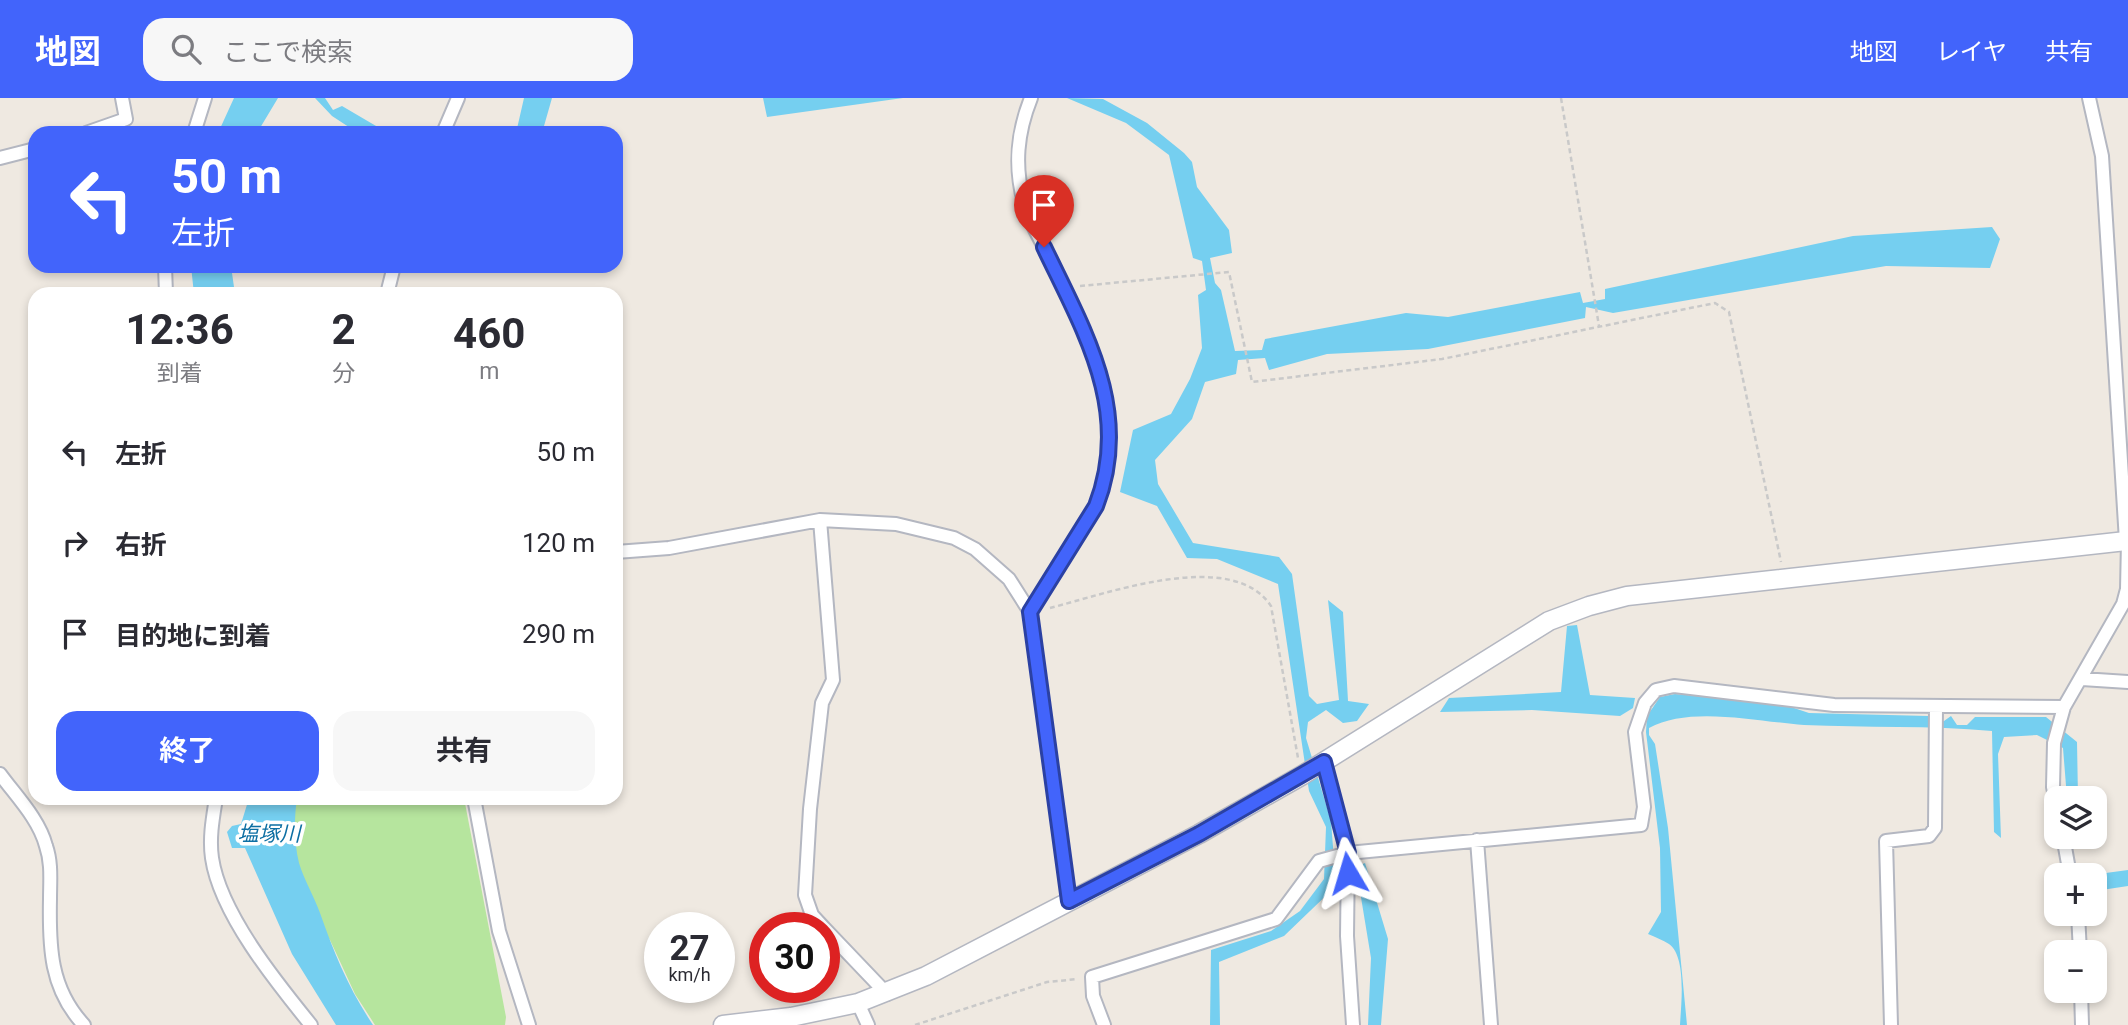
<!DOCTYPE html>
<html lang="ja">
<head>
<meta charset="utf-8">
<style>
	:root { --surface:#fff; --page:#f7f7f7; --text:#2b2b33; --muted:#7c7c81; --accent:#4264fb }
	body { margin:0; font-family:Roboto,"Noto Sans JP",sans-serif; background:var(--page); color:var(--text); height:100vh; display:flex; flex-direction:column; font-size:26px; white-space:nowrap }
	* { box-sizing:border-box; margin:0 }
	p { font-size:23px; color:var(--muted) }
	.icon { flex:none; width:38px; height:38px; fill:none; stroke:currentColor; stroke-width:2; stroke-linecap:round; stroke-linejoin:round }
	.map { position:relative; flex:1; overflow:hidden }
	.drawer { position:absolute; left:28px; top:189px; width:595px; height:518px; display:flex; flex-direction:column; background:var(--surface); border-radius:21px; box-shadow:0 4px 10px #0003 }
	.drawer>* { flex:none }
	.banner { position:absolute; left:28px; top:28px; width:595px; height:147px; border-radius:21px; box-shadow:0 4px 10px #0003; background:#4264fb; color:#fff; overflow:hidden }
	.buttons { position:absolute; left:2044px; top:688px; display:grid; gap:14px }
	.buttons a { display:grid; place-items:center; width:63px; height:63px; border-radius:14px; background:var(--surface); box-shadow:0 4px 10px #0003; font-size:35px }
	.speed { position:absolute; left:644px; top:814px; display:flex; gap:14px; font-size:35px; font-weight:700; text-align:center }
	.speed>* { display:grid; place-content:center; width:91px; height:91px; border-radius:50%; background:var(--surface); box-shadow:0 4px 10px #0003; line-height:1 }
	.speed small { font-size:18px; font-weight:400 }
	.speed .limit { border:10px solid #d22; background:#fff; color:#111 }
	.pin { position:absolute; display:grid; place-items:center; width:60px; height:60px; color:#fff; margin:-72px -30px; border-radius:50% 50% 50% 0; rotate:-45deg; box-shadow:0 0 7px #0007 }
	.pin .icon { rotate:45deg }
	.me { position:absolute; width:77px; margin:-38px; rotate:353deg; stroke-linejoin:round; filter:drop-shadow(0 0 5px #0008) }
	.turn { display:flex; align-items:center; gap:24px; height:147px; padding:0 28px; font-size:32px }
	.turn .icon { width:91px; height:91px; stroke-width:2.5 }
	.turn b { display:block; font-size:49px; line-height:60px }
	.eta { display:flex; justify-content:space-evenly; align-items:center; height:119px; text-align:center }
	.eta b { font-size:42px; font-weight:700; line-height:49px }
	.button { display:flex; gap:14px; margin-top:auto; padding:14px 28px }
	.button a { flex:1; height:80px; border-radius:21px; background:var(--accent); color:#fff; font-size:28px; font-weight:700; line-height:80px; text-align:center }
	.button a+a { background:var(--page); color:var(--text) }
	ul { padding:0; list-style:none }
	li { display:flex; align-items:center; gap:21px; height:91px; padding:0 28px }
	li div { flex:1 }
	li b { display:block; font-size:26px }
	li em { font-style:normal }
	header { display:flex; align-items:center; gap:42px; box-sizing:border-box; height:98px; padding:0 35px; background:var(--accent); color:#fff }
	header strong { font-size:33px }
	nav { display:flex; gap:38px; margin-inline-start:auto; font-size:24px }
	.search { width:490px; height:63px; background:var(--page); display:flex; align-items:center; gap:18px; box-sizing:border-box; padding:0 24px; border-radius:21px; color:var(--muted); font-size:26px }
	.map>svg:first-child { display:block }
	.green { fill:#b6e59e }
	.water { fill:#75cff0 }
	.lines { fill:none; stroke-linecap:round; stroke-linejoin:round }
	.street-casing { stroke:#b4b7c1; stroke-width:16 }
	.secondary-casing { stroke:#b4b7c1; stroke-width:21 }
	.path { stroke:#c9c9c9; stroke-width:2.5; stroke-dasharray:5 3.5; stroke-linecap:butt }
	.street { stroke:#fff; stroke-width:12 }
	.secondary { stroke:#fff; stroke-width:18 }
	.route-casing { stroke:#2b41a3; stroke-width:18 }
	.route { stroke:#4264fb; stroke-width:12 }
	.labels { text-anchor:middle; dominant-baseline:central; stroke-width:7; stroke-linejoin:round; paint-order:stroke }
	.water-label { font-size:21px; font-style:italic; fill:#0d6fa3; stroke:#fff }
</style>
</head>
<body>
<header>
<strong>地図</strong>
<div class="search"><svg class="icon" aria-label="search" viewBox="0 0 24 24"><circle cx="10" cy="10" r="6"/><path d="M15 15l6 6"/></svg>ここで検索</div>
<nav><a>地図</a><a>レイヤ</a><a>共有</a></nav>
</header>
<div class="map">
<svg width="2128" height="927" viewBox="0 0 2128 927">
	<rect width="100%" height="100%" fill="#efe9e1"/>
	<!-- green -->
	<path class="green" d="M282,700H464L506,919L505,927H375L355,896L330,842L328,840L329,845L310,821Z"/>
	<!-- water -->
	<path class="water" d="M234,0H278L257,35H218Z
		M315,0H325L333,12L342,8L388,35H358L332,18Z
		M524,0H552L542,35H516Z
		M763,0H903L767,19Z
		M1067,0L1103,1L1147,25L1184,55L1192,64L1197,89L1229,132L1232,155L1210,160L1215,185L1221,192L1235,253L1262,252L1265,241L1406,215L1448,219L1580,194L1583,205L1605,201V191L1853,138L1992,129L2000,141L1990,170L1886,168L1613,215L1586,209L1585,220L1428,251L1327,256L1269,272L1265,260L1238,262L1236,276L1205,284L1192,321L1155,362L1158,386L1193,445L1279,459L1292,476L1309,598L1317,606L1339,602L1328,502L1343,514L1348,603L1369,606L1357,623L1343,625L1326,612L1308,624L1306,640L1331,723L1336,788L1284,838L1219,864L1220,927H1210L1211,852L1271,833L1300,813L1324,781L1326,729L1309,693L1278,486L1217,461L1187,460L1157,408L1120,394L1133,332L1171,316L1190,281L1202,250L1198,197L1206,192L1202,163L1193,160L1169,57L1126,25Z
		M191,168H231L235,196H194Z
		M1577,527L1590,597L1635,600L1633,610L1620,618L1532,612L1440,614L1449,600L1561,594L1567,528Z
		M1675,596L1779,605L1809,615L1928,618L1929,623H1944L1951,618L1957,627H1967L1975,619H2046L2077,644L2078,700H2067L2063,650L2037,637L2004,639L1998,656L2001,740L1994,734L1992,633C1930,627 1866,630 1804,627C1759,624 1690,607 1649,630V637L1655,646L1668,730L1687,927H1680C1681,907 1687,859 1669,846C1663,842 1655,839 1648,836L1661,814L1660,750L1646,634L1647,618L1660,599Z
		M249,700H297C294,720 294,745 299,765C304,782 314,798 320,815C334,855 349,891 373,927H336L292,856L245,750H232L227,734L232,728L241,726Z
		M1365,765L1388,841L1381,927H1368L1371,860L1356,769Z
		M2128,772V788L2095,793V777H2091Z"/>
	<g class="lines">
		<!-- street casing -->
		<g class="street-casing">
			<path id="street" d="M2089,0L2102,58L2126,443
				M86,35L126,21L122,0
				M194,35L205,0
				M443,35L458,0
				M0,60L35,51
				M165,168L166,196
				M387,196L394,168
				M820,422L833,582L822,605L810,711L805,797L812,817L824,830
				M616,454L669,450L820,422L896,426L954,440L975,451L1009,481L1030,514L1069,803
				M1030,514L1096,408C1132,316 1088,240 1049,159C1041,142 1029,123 1024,105C1014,68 1017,35 1031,0
				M2082,581L2128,584
				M1324,664L1348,755L1347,838L1353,927
				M0,676C16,698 39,721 46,748C52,765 50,783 50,801C49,849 50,891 84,927
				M216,700C213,719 209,740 212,760C220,815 276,884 311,927
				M474,700L499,833L529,927
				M2056,704L2053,689L2054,645L2064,609L2123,506L2127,491L2128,443
				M2063,738L2070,777
				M1477,742L1491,927
				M2078,816L2080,854
				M824,830L887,896
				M2081,892L2082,927
				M858,905L868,927
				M1104,927L1093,898L1092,879L1276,821L1319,763L1348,755L1641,727L1644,709L1635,634L1645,605L1656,592L1674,588L1834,607L2064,609
				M1891,927L1886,743L1929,738L1935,730L1936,609"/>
		</g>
		<!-- secondary casing -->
		<g class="secondary-casing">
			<path id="secondary" d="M723,927L791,919L858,905L926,878L1199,736L1301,678L1549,523L1589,508L1627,498L2126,443"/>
		</g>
		<!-- path -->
		<path class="path" d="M1561,0L1599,228
			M1080,188L1229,174L1252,284L1442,261L1715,205L1729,214L1781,464
			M1050,510C1106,496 1232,449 1271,508L1298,660
			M915,927L1047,884L1078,881"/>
		<!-- street -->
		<use href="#street" class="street"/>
		<!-- secondary -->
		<use href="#secondary" class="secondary"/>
	</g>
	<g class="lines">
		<!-- route casing -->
		<g class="route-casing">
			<path id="route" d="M1044,149C1084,233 1133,313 1096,408L1030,514L1069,803L1199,736L1324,664L1348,755V775"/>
		</g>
		<!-- route -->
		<use href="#route" class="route"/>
	</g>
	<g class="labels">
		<!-- water labels -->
		<g class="water-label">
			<text x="269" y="736">塩塚川</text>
		</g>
	</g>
</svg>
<div class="buttons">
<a><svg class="icon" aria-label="layers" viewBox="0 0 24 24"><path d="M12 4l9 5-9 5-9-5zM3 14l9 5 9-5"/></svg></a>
<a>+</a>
<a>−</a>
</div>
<div class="speed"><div>27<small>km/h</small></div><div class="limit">30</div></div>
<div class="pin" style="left:1044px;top:149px;background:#d93025"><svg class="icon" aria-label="arrive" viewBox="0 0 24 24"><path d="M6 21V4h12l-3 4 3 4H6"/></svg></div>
<svg class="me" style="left:1348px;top:775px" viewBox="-20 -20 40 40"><path d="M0-17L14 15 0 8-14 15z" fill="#4264fb" stroke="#fff" stroke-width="4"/></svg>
<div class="banner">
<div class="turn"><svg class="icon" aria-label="left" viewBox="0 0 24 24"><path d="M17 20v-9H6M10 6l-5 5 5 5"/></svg><div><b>50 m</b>左折</div></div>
</div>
<section class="drawer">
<div class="eta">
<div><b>12:36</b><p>到着</p></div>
<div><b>2</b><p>分</p></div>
<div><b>460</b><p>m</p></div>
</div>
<ul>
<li><svg class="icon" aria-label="left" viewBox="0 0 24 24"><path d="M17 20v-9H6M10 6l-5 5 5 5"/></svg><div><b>左折</b></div><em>50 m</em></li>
<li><svg class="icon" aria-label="right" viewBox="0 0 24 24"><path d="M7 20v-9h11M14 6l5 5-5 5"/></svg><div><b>右折</b></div><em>120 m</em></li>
<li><svg class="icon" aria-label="arrive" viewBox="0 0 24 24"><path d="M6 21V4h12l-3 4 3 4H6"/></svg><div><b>目的地に到着</b></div><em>290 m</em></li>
</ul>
<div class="button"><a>終了</a><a>共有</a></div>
</section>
</div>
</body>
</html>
